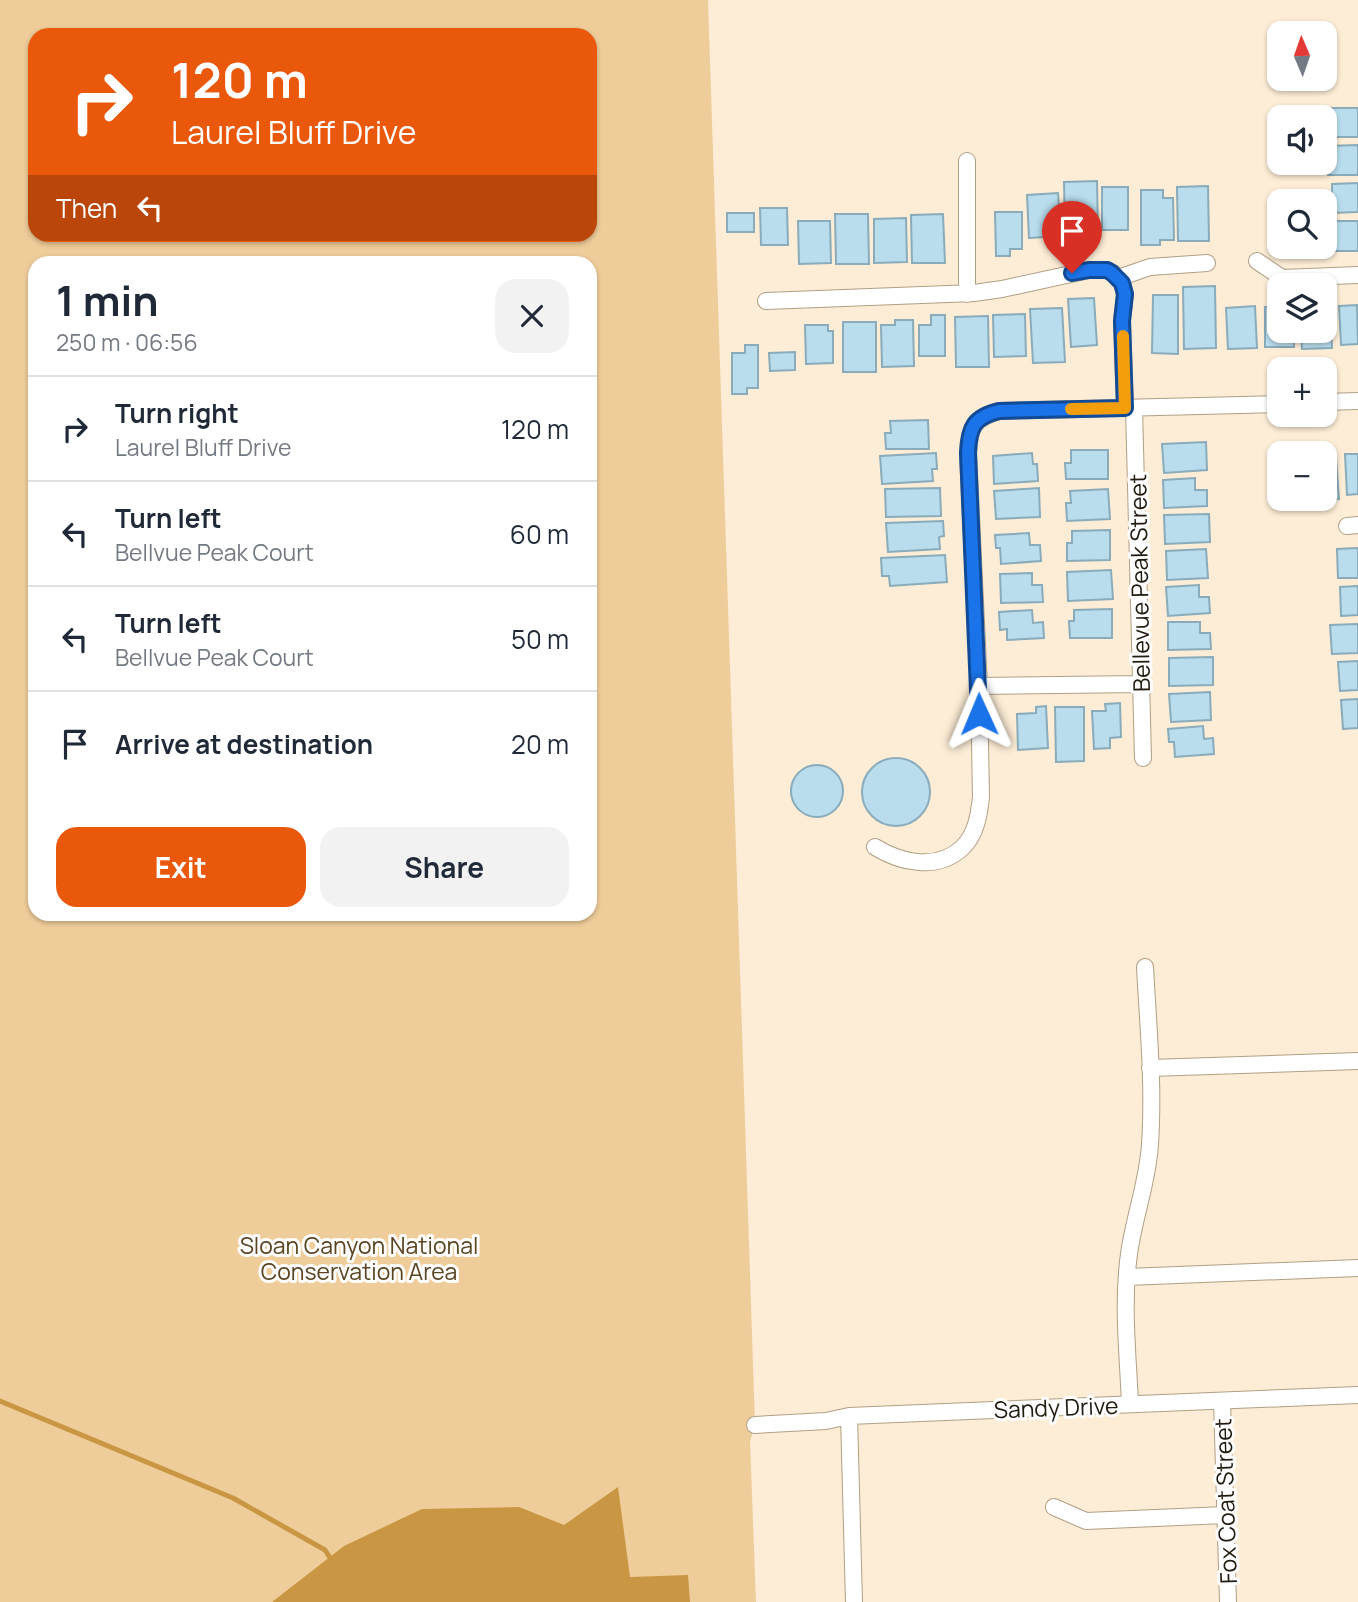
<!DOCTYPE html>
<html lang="en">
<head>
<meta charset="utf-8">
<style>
	:root { --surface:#fff; --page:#f2f2f3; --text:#1f2937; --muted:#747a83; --line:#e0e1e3; --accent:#ea580c }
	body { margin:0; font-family:Manrope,sans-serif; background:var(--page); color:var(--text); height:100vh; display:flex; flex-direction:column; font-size:26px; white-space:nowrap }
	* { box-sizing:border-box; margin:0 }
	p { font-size:23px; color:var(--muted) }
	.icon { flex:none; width:38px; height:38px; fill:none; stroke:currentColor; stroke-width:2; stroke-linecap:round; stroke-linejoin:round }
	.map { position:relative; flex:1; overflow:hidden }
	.drawer { position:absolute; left:28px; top:256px; width:569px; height:665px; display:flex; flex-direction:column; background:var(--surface); border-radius:21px; box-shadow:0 2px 5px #0004 }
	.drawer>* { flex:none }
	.banner { position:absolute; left:28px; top:28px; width:569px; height:214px; border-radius:21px; box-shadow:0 2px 5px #0004; background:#ea580c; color:#fff; overflow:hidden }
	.needle { width:46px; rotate:358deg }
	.buttons { position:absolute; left:1267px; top:21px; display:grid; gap:14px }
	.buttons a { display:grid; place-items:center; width:70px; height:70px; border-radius:14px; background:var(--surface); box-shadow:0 2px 5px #0004; font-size:35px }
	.pin { position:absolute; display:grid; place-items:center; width:60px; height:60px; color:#fff; margin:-72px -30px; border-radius:50% 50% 50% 0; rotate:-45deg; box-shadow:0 0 7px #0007 }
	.pin .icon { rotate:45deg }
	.me { position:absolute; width:77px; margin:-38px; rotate:359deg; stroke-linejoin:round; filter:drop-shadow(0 0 5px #0008) }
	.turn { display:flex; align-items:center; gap:24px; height:147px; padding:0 28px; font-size:32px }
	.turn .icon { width:91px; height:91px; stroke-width:2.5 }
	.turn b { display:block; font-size:49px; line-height:60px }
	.then { display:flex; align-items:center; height:66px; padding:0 28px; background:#0003; gap:14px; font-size:26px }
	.round { display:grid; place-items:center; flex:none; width:74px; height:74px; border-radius:21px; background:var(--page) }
	.summary { display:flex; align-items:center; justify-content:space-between; height:119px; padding:0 28px }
	h1 { font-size:42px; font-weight:700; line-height:52px }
	.cta { display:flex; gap:14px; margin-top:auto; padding:14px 28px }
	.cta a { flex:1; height:80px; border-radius:21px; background:var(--accent); color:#fff; font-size:28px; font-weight:700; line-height:80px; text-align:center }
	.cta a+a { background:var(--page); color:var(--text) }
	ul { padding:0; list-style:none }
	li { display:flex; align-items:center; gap:21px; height:105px; padding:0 28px; border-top:2px solid var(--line) }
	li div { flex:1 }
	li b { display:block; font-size:26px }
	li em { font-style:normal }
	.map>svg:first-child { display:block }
	.green { fill:#efcd9a; fill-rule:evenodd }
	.water { fill:#c99743 }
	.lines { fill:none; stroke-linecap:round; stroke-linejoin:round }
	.stream { stroke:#c99743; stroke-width:5 }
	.building { fill:#b9dded; stroke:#89abba; stroke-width:2 }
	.minor-casing { stroke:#b19f84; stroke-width:18 }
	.minor { stroke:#fff; stroke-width:16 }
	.route-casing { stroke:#114b97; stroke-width:18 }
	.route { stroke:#1a73e8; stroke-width:12 }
	.slow { stroke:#f59e0b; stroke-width:12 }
	.labels { text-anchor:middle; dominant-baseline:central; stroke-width:6; stroke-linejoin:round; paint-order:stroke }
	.street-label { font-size:23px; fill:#211a0f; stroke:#fdfdfd }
	.park-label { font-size:23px; fill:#5a4421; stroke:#fdfdfd }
</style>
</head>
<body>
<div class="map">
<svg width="1358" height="1602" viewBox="0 0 1358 1602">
	<rect width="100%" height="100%" fill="#fdedd6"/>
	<!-- green -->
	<path class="green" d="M0,0H708L755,1425L750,1441L756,1602H0ZM35,35H590V234H35ZM35,262H590V914H35Z"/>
	<!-- water -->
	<path class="water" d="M618,1487L630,1577L688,1575L690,1602H272L344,1546L422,1509L519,1507L564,1525Z"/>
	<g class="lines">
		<!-- stream -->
		<path class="stream" d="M0,1401L233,1498L325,1550L332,1561"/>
	</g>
	<!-- building -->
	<path class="building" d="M1324,108H1358V137H1325Z
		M1358,145V175H1328V146Z
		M1097,181L1098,230L1065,231L1064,182Z
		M1358,183V212L1332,213V184Z
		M1208,186L1209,241H1178L1177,187Z
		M1102,187H1128V230H1102Z
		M1141,190H1163V198H1173L1174,240H1160V245H1141Z
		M1058,193L1061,236L1029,238L1027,195Z
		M760,208H787L788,245H761Z
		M995,212H1022V249H1010V256H996Z
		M727,213H754V232H727Z
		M835,214H868L869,264H836Z
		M943,214L945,263H912L911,215Z
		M906,218L907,262L874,263V219Z
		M798,221H830L831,263L799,264Z
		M1331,221H1358V251H1323L1325,233H1331Z
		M1215,286L1216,348L1184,349L1183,287Z
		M1153,295H1178V354L1152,353Z
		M1094,298L1097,345L1071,347L1068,299Z
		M1357,305L1358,344L1341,345L1339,306Z
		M1255,306L1257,348L1228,349L1226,308Z
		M1265,307H1279V331H1293L1294,347H1265Z
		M1062,308L1065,362L1033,363L1030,309Z
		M1325,308H1330L1332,348L1302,349L1301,331H1325Z
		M1025,314L1026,356L994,357L993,315Z
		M931,315H945V356H919V325H931Z
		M988,316L989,367H956L955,317Z
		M895,320H913L914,366L882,367L881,325H895Z
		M843,322H876V372H843Z
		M805,325H828V331H833V363L806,364Z
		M745,345H758V388H747V394H732V353H745Z
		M795,352V370L770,371L769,353Z
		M928,420L929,449H886L885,433H891L890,421Z
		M1206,442L1207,470L1164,473L1162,444Z
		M1071,450H1108V479H1066L1065,463H1071Z
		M936,453L937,469H932L933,481L882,484L880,456Z
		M1032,453L1033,464H1037L1038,481L994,484L993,456Z
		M1345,454H1358V494L1347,495Z
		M1336,458L1339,499L1311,502V499H1325V459Z
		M1195,478V490H1207V506L1164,508L1163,480Z
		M940,488L941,516L886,517L885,489Z
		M1039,488L1040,517L996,519L994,491Z
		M1108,489L1110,519L1067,521L1066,503H1071L1070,491Z
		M1209,514L1210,542L1165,544L1164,515Z
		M943,521L944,536L939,537L940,549L888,552L886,523Z
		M1110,530V560L1067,561V543H1072V531Z
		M1029,533L1030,545H1040L1041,561L1001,564L1000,548H996L995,535Z
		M1358,548V578H1338L1337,549Z
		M1206,549L1208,578L1167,580L1166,551Z
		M945,555L947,582L890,586L889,576H882L881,558Z
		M1111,570L1113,599L1068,601L1067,572Z
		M1032,573V585H1042L1043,602L1001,603L1000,574Z
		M1199,585V597H1209L1210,613L1168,616L1166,587Z
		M1358,586V615L1341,616L1340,587Z
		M1112,609V638H1070L1069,621H1074V610Z
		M1032,610L1033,623L1043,622L1044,638L1007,640V629L1000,630L999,612Z
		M1168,622H1200V633H1210L1211,649L1168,650Z
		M1358,624V653L1332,654L1330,625Z
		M1213,657V685L1169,686V658Z
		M1358,661V690L1340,691L1338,662Z
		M1210,692L1211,720L1171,722L1169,694Z
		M1358,699V728L1343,729L1341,700Z
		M1120,703L1121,737L1110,738V748L1094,749L1092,711H1106L1105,704Z
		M1046,706L1048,748L1018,750L1017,714L1036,713V707Z
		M1055,707H1084V761L1056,762Z
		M1203,726L1204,739L1213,738L1214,754L1175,757L1174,742H1169L1168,729Z
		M862 792a34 34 0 1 1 68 0a34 34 0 1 1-68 0Z
		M791 791a26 26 0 1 1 52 0a26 26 0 1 1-52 0Z"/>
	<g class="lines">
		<!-- minor casing -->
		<g class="minor-casing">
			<path id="minor" d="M1257,261L1282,278L1358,275
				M1118,278L1150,267L1207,263
				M967,294V161
				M766,301L974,293L1002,289L1089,270H1107L1113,273L1122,283L1125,294L1122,321L1125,408
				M1325,402L1358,401
				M1134,408L1143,758
				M1347,526L1358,525
				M979,686L1141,684
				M875,847C901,863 937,871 962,848C976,835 979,815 981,797L979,686L968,453C969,427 974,418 999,411L1279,404
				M1150,1068L1358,1061
				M1127,1277L1358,1268
				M1222,1401L1228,1602
				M1130,1404C1128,1355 1122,1304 1129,1254C1134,1217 1148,1181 1150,1144C1154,1085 1148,1025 1145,967
				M849,1416L854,1602
				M755,1425L826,1421L849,1416L1358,1395
				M1054,1507L1086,1521L1225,1515"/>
		</g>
		<!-- minor -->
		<use href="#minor" class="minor"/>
	</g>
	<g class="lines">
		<!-- route casing -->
		<g class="route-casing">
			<path id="route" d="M979,714L968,453C969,427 974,417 999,411L1125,408L1122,321L1125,294L1122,283L1112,273L1107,270H1089L1072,273"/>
		</g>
		<!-- route -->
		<use href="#route" class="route"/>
		<!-- slow -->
		<path class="slow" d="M1071,409L1125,408L1123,336"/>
	</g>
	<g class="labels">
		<!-- street labels -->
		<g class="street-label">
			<text transform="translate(1139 583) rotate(-91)">Bellevue Peak Street</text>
			<text transform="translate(1056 1407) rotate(-2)">Sandy Drive</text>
			<text transform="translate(1225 1501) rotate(-92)">Fox Coat Street</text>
		</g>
		<!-- park labels -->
		<g class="park-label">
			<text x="359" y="1245">Sloan Canyon National<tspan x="359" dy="26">Conservation Area</tspan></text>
		</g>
	</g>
</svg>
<div class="buttons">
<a><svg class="needle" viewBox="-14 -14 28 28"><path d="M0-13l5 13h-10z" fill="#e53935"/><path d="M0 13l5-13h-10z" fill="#747a83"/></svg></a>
<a><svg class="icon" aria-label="sound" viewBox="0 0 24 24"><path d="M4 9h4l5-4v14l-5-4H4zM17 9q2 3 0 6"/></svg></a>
<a><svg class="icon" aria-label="search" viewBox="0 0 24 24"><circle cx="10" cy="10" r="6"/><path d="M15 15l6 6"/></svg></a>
<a><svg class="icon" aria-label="layers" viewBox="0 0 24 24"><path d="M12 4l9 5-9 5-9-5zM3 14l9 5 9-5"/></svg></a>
<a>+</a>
<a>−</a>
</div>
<div class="pin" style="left:1072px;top:273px;background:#d93025"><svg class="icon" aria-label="arrive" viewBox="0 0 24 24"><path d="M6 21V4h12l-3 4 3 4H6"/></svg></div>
<svg class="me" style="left:979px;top:714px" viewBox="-20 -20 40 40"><path d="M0-17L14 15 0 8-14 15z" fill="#1a73e8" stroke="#fff" stroke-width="4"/></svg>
<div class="banner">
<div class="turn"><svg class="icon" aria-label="right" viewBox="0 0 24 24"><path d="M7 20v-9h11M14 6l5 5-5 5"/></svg><div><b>120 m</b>Laurel Bluff Drive</div></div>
<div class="then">Then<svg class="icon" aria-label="left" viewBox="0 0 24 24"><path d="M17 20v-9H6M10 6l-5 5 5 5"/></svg></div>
</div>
<section class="drawer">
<div class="summary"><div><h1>1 min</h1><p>250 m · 06:56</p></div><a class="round"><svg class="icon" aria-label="close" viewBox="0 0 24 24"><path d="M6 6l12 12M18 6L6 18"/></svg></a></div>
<ul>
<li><svg class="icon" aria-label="right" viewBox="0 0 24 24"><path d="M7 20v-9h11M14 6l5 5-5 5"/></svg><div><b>Turn right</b><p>Laurel Bluff Drive</p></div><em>120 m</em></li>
<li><svg class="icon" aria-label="left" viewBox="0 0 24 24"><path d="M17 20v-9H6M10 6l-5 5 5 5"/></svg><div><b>Turn left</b><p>Bellvue Peak Court</p></div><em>60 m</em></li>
<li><svg class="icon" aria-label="left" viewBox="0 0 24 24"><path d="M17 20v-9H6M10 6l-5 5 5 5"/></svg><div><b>Turn left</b><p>Bellvue Peak Court</p></div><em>50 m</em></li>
<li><svg class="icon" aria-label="arrive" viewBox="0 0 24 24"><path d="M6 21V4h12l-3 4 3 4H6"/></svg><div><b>Arrive at destination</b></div><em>20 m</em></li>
</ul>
<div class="cta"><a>Exit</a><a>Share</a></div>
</section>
</div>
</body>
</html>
